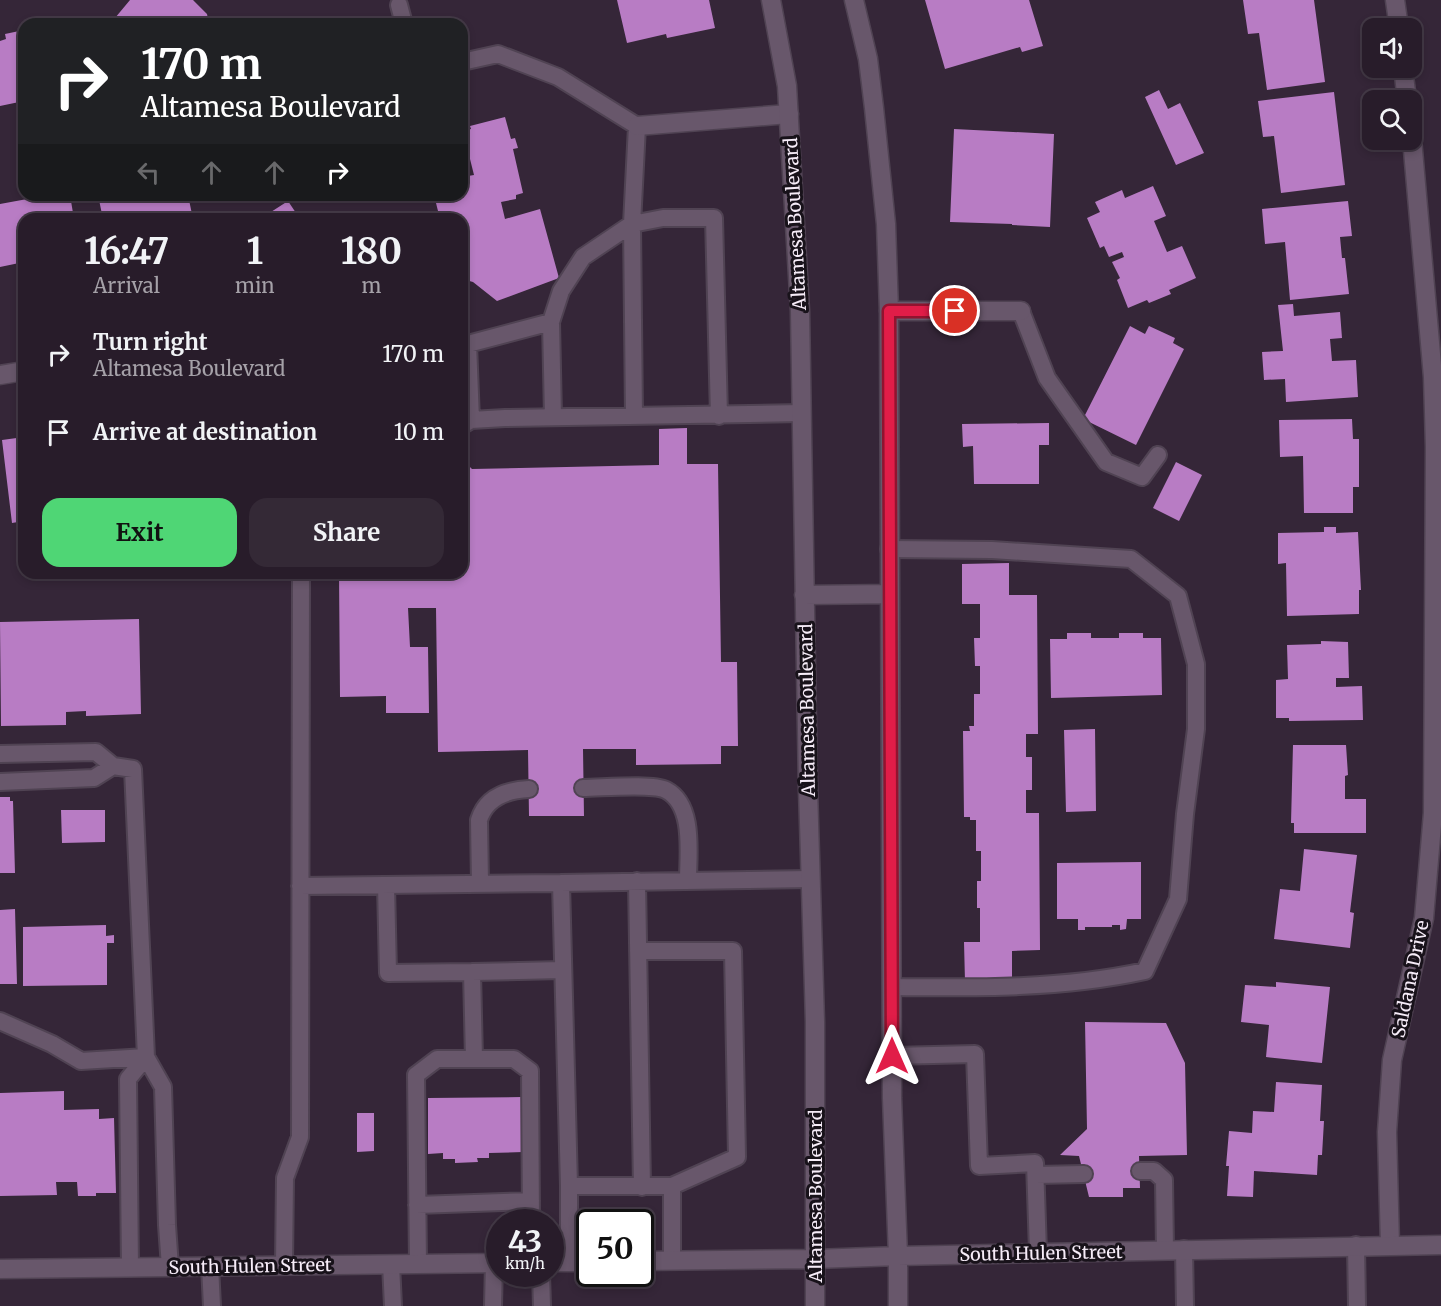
<!DOCTYPE html>
<html lang="en">
<head>
<meta charset="utf-8">
<style>
	:root { --surface:#281c2a; --page:#342936; --text:#f1f3f6; --muted:#a5a1a8; --line:#443a47; --accent:#4fd675 }
	body { margin:0; font-family:Merriweather,serif; background:var(--page); color:var(--text); height:100vh; display:flex; flex-direction:column; font-size:22px; white-space:nowrap }
	* { box-sizing:border-box; margin:0 }
	p { font-size:20px; color:var(--muted) }
	.icon { flex:none; width:33px; height:33px; fill:none; stroke:currentColor; stroke-width:2; stroke-linecap:round; stroke-linejoin:round }
	.map { position:relative; flex:1; overflow:hidden }
	.panel { position:absolute; left:18px; top:213px; width:450px; height:366px; display:flex; flex-direction:column; background:var(--surface); border-radius:18px; box-shadow:0 3px 9px #0003,0 0 0 2px var(--line) }
	.panel>* { flex:none }
	.hud { position:absolute; left:18px; top:18px; width:450px; height:183px; border-radius:18px; box-shadow:0 3px 9px #0003,0 0 0 2px var(--line); background:#202124; color:#fff; overflow:hidden }
	.fabs { position:absolute; left:1362px; top:18px; display:grid; gap:12px }
	.fabs a { display:grid; place-items:center; width:60px; height:60px; border-radius:12px; background:var(--surface); box-shadow:0 3px 9px #0003,0 0 0 2px var(--line); font-size:30px }
	.speed { position:absolute; left:486px; top:1209px; display:flex; gap:12px; font-size:30px; font-weight:700; text-align:center }
	.speed>* { display:grid; place-content:center; width:78px; height:78px; border-radius:50%; background:var(--surface); box-shadow:0 3px 9px #0003,0 0 0 2px var(--line); line-height:1 }
	.speed small { font-size:15px; font-weight:400 }
	.speed .limit { border:3px solid #111; border-radius:9px; background:#fff; color:#111 }
	.pin { position:absolute; display:grid; place-items:center; width:51px; height:51px; color:#fff; margin:-26px; border:3px solid #fff; border-radius:50%; box-shadow:0 2px 6px #0007 }
	.me { position:absolute; width:66px; margin:-33px; rotate:0deg; stroke-linejoin:round; filter:drop-shadow(0 0 4px #0008) }
	.turn { display:flex; align-items:center; gap:21px; height:126px; padding:0 24px; font-size:27px }
	.turn .icon { width:78px; height:78px; stroke-width:2.5 }
	.turn b { display:block; font-size:42px; line-height:51px }
	.lanes { display:flex; align-items:center; height:57px; padding:0 24px; background:#0003; justify-content:center; gap:30px; direction:ltr }
	.lanes .off { opacity:.35 }
	.eta { display:flex; justify-content:space-evenly; align-items:center; height:102px; text-align:center }
	.eta b { font-size:36px; font-weight:700; line-height:42px }
	.button { display:flex; gap:12px; margin-top:auto; padding:12px 24px }
	.button a { flex:1; height:69px; border-radius:18px; background:var(--accent); color:#111; font-size:24px; font-weight:700; line-height:69px; text-align:center }
	.button a+a { background:var(--page); color:var(--text) }
	ul { padding:0; list-style:none }
	li { display:flex; align-items:center; gap:18px; height:78px; padding:0 24px }
	li div { flex:1 }
	li b { display:block; font-size:22px }
	li em { font-style:normal }
	.map>svg:first-child { display:block }
	.building { fill:#b87cc4 }
	.lines { fill:none; stroke-linecap:round; stroke-linejoin:round }
	.service-casing { stroke:#504353; stroke-width:20 }
	.minor-casing { stroke:#504353; stroke-width:21 }
	.secondary-casing { stroke:#504353; stroke-width:21 }
	.service { stroke:#68576b; stroke-width:16 }
	.minor { stroke:#68576b; stroke-width:18 }
	.secondary { stroke:#68576b; stroke-width:18 }
	.route-casing { stroke:#92132f; stroke-width:15 }
	.route { stroke:#e11d48; stroke-width:10 }
	.labels { text-anchor:middle; dominant-baseline:central; stroke-width:6; stroke-linejoin:round; paint-order:stroke }
	.street-label { font-size:18px; fill:#f6ecf8; stroke:#18121a }
</style>
</head>
<body>
<div class="map">
<svg width="1441" height="1306" viewBox="0 0 1441 1306">
	<rect width="100%" height="100%" fill="#352638"/>
	<!-- building -->
	<path class="building" d="M130,0H193L207,14L209,24H110Z
		M617,0H709L715,28L667,38L666,34L627,43Z
		M925,0H1029L1043,46L1022,52L1020,47L945,69Z
		M1243,0H1314L1325,82L1267,90L1259,33L1248,34Z
		M24,30V101L0,106V41L6,39L5,34Z
		M1159,90L1168,109L1180,103L1204,153L1176,165L1145,97Z
		M1334,92L1345,185L1281,193L1274,136L1263,137L1258,101Z
		M505,117L511,139L515,138L518,148L513,149L523,193L516,195V199L501,202L505,219L540,209L559,278L497,301L473,282L462,279V219H440L434,195H462V177L474,175L463,131L471,129L470,126Z
		M954,129L1054,134L1050,227L1012,225V224L950,222Z
		M1153,186L1166,216L1154,221L1167,252L1182,246L1196,278L1169,290L1171,294L1149,303L1147,300L1128,308L1117,280L1120,278L1112,262L1124,257L1122,252L1109,257L1104,246L1100,248L1087,218L1100,212L1095,202L1122,190L1125,198Z
		M49,195H70L74,219H24V262L0,267V204Z
		M98,195H188L193,219H103Z
		M288,201L300,219H260Z
		M1348,201L1352,236L1340,237L1342,258H1345L1349,294L1290,300L1285,242L1265,244L1262,209Z
		M1293,304L1294,316L1340,312L1342,338L1330,339L1332,361L1356,360L1358,397L1286,402L1285,379L1264,380L1262,352L1283,351L1278,305Z
		M1130,326L1145,334L1149,326L1175,338L1173,343L1184,349L1136,445L1083,419Z
		M1352,419L1353,439H1359V487H1353V513H1304L1303,456L1280,457L1279,420Z
		M1049,423V445H1039V484H974L973,446L963,447L962,424Z
		M687,428V464H718L721,662H737L738,746H721V764L636,765V749H583L584,816H529L528,750L438,752L436,608H408L410,647H428L429,713H386V696L340,697L339,573H462V459L472,469L659,465V429Z
		M24,437V521L12,523L2,440Z
		M1176,462L1202,475L1179,521L1153,508Z
		M1324,527H1336V533L1358,532L1361,590H1359V614L1287,616L1286,563L1278,564V533L1324,532Z
		M1009,563V595H1037L1038,734H1026V757H1032V790H1026V813H1039L1040,950L1012,951V982H965L964,942H980V908H977V881H981V851H976V820H970V817H964L963,731H970L969,726H974V694H980V666H975L974,638H980V604H962V564Z
		M139,619L141,714L86,716V711L66,712V725L1,726L0,622Z
		M1067,633H1091V638H1119V633H1143V638H1161L1162,695L1051,698L1050,639H1067Z
		M1321,641L1348,642L1349,678H1336V687L1362,686L1363,720L1289,721V718H1276V680L1288,679L1287,645L1321,644Z
		M1095,729L1096,811L1066,812L1064,730Z
		M1293,745H1346L1348,775L1345,776V799H1366V833H1294V823H1291Z
		M0,797H10V801H13L15,873H0Z
		M61,810H105V842L62,843Z
		M1304,849L1357,855L1350,912L1354,913L1350,948L1274,939L1280,889L1300,891Z
		M1141,862V919H1127L1126,929L1120,930V925H1112V927H1085V930H1078V919H1057V863Z
		M15,909L17,984H0V910Z
		M106,925V936L114,935V943H107V985L23,986V927Z
		M1276,982L1330,987L1322,1063L1266,1057L1269,1025L1241,1022L1245,985L1276,987Z
		M1085,1022L1166,1023L1185,1063L1187,1155L1139,1156L1140,1188H1123V1197H1089L1079,1156L1060,1155L1087,1129Z
		M1276,1082L1322,1085L1320,1121H1324L1322,1155H1318L1317,1175L1254,1171L1253,1197L1227,1196L1229,1166H1226L1229,1131L1252,1133L1253,1111L1274,1112Z
		M64,1091V1110L99,1109V1119L114,1118L116,1193H96V1196H78L77,1182H56L57,1195L0,1196V1093Z
		M522,1097L523,1152L489,1153V1158H477L478,1162L455,1163V1159H443V1153L428,1154V1098Z
		M357,1113H374V1151L357,1152Z"/>
	<g class="lines">
		<!-- service casing -->
		<g class="service-casing">
			<path id="service" d="M399,5L404,24
				M462,62L498,54L558,77L637,126L632,224L634,416
				M1021,311L1047,378L1106,462L1142,477L1158,455
				M551,322L553,417
				M471,420L468,344L551,322L561,291L583,257L632,224L663,218H714L719,416
				M463,425L471,420L505,418L802,413
				M889,549L992,550L1131,559L1178,596L1196,664V729L1185,814L1178,899L1145,971C1063,989 976,988 892,987
				M0,754L96,752L113,766L133,769L146,1057L163,1087L167,1225L170,1267
				M0,782L94,778L113,766
				M583,788C601,788 652,783 666,790C695,805 688,854 688,880
				M637,881L642,1187
				M480,884L479,820C486,797 507,790 529,789
				M386,885L388,973L472,972L474,1059
				M300,886L561,883
				M638,951H733L737,1157L672,1186
				M472,972L562,970
				M0,1021L52,1044L81,1061L146,1057
				M892,1056L975,1054L979,1166L1035,1163L1038,1252
				M1140,1171H1154L1164,1180L1165,1250
				M1036,1175L1084,1174
				M569,1186V1262
				M417,1205L531,1201
				M1356,1245L1357,1306
				M1184,1249L1185,1306
				M672,1261V1186H569L561,883L811,879
				M391,1264L393,1306
				M418,1264L416,1075L437,1059H514L530,1071L531,1222
				M284,1265L285,1178L300,1137L301,573
				M210,1266L212,1306
				M130,1268L128,1079L146,1057
				M541,1274L542,1306
				M493,1306L494,1263"/>
		</g>
		<!-- minor casing -->
		<g class="minor-casing">
			<path id="minor" d="M1395,0L1399,28
				M1403,68L1407,100
				M637,126L789,114
				M889,311H1021
				M0,375L24,371
				M1390,1245L1387,1132L1392,1060L1424,918L1433,813L1435,447L1433,377L1412,139"/>
		</g>
		<!-- secondary casing -->
		<g class="secondary-casing">
			<path id="secondary" d="M771,0L787,86L800,311L808,789L815,1022V1306
				M854,0L868,59L874,108L886,224L889,311L892,1098L898,1256V1306
				M804,595L890,594
				M640,1261L815,1259L898,1256L1441,1245
				M550,1262H590
				M0,1269L500,1263"/>
		</g>
		<!-- service -->
		<use href="#service" class="service"/>
		<!-- minor -->
		<use href="#minor" class="minor"/>
		<!-- secondary -->
		<use href="#secondary" class="secondary"/>
	</g>
	<g class="lines">
		<!-- route casing -->
		<g class="route-casing">
			<path id="route" d="M892,1056L889,311H955"/>
		</g>
		<!-- route -->
		<use href="#route" class="route"/>
	</g>
	<g class="labels">
		<!-- street labels -->
		<g class="street-label">
			<text transform="translate(795 224) rotate(-93)">Altamesa Boulevard</text>
			<text transform="translate(807 710) rotate(-91)">Altamesa Boulevard</text>
			<text transform="translate(1410 979) rotate(-78)">Saldana Drive</text>
			<text transform="translate(815 1196) rotate(-90)">Altamesa Boulevard</text>
			<text transform="translate(1041 1253) rotate(-1)">South Hulen Street</text>
			<text transform="translate(250 1266) rotate(-1)">South Hulen Street</text>
		</g>
	</g>
</svg>
<div class="fabs">
<a><svg class="icon" aria-label="sound" viewBox="0 0 24 24"><path d="M4 9h4l5-4v14l-5-4H4zM17 9q2 3 0 6"/></svg></a>
<a><svg class="icon" aria-label="search" viewBox="0 0 24 24"><circle cx="10" cy="10" r="6"/><path d="M15 15l6 6"/></svg></a>
</div>
<div class="speed"><div>43<small>km/h</small></div><div class="limit">50</div></div>
<div class="pin" style="left:955px;top:311px;background:#d93025"><svg class="icon" aria-label="arrive" viewBox="0 0 24 24"><path d="M6 21V4h12l-3 4 3 4H6"/></svg></div>
<svg class="me" style="left:892px;top:1056px" viewBox="-20 -20 40 40"><path d="M0-17L14 15 0 8-14 15z" fill="#e11d48" stroke="#fff" stroke-width="4"/></svg>
<div class="hud">
<div class="turn"><svg class="icon" aria-label="right" viewBox="0 0 24 24"><path d="M7 20v-9h11M14 6l5 5-5 5"/></svg><div><b>170 m</b>Altamesa Boulevard</div></div>
<div class="lanes"><svg class="icon off" aria-label="left" viewBox="0 0 24 24"><path d="M17 20v-9H6M10 6l-5 5 5 5"/></svg><svg class="icon off" aria-label="ahead" viewBox="0 0 24 24"><path d="M12 20V5M6 11l6-6 6 6"/></svg><svg class="icon off" aria-label="ahead" viewBox="0 0 24 24"><path d="M12 20V5M6 11l6-6 6 6"/></svg><svg class="icon" aria-label="right" viewBox="0 0 24 24"><path d="M7 20v-9h11M14 6l5 5-5 5"/></svg></div>
</div>
<section class="panel">
<div class="eta">
<div><b>16:47</b><p>Arrival</p></div>
<div><b>1</b><p>min</p></div>
<div><b>180</b><p>m</p></div>
</div>
<ul>
<li><svg class="icon" aria-label="right" viewBox="0 0 24 24"><path d="M7 20v-9h11M14 6l5 5-5 5"/></svg><div><b>Turn right</b><p>Altamesa Boulevard</p></div><em>170 m</em></li>
<li><svg class="icon" aria-label="arrive" viewBox="0 0 24 24"><path d="M6 21V4h12l-3 4 3 4H6"/></svg><div><b>Arrive at destination</b></div><em>10 m</em></li>
</ul>
<div class="button"><a>Exit</a><a>Share</a></div>
</section>
</div>
</body>
</html>
